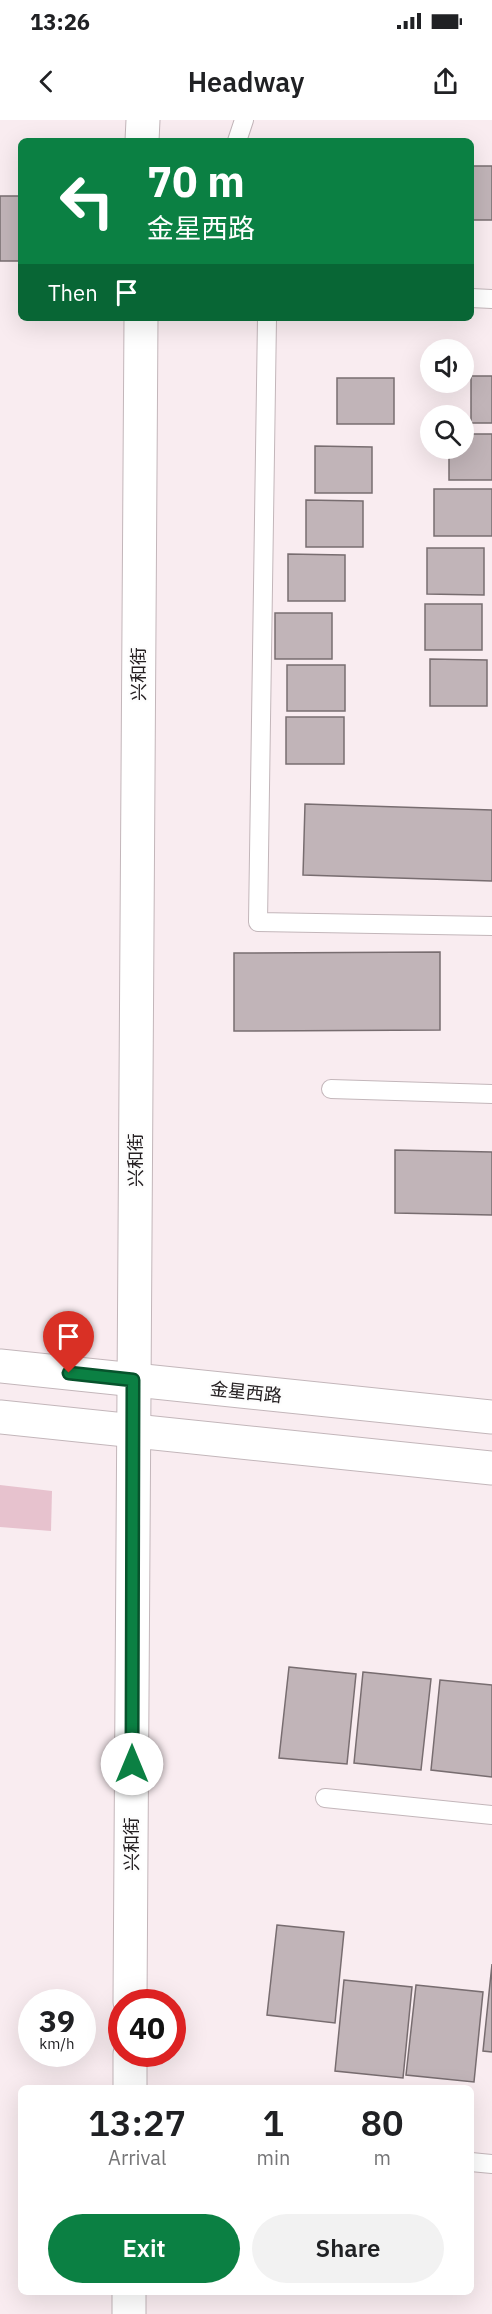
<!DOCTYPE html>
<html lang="en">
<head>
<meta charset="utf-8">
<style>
	:root { --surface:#fff; --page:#f2f2f2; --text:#202124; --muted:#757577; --accent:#0b8043 }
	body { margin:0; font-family:"IBM Plex Sans","Noto Sans SC",sans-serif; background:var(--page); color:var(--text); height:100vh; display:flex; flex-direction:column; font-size:22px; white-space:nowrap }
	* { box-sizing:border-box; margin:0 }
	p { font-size:20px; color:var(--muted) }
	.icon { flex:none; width:33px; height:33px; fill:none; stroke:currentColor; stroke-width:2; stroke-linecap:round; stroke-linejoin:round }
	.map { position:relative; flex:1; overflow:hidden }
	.sheet { position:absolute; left:18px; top:1965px; width:456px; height:210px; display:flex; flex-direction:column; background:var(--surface); border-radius:9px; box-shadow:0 6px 24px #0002 }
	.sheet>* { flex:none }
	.banner { position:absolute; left:18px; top:18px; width:456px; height:183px; border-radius:9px; box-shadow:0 6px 24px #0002; background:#0b8043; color:#fff; overflow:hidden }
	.fabs { position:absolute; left:420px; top:219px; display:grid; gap:12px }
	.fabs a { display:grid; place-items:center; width:54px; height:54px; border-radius:50%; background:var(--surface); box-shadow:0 6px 24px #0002; font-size:30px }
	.speed { position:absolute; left:18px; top:1869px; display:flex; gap:12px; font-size:30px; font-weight:700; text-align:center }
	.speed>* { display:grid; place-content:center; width:78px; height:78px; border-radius:50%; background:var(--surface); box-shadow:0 6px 24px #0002; line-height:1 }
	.speed small { font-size:15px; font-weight:400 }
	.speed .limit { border:9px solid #d22; background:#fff; color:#111 }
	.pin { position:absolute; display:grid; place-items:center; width:51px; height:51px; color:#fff; margin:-62px -26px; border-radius:50% 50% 50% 0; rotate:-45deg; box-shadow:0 0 6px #0007 }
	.pin .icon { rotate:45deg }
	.me { position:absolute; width:66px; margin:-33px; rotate:0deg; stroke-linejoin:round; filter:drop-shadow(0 0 4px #0008) }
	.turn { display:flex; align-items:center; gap:21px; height:126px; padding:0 30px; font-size:27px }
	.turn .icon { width:78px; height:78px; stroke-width:2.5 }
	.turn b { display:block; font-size:42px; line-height:51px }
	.then { display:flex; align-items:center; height:57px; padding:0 30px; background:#0003; gap:12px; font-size:22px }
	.eta { display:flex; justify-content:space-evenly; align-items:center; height:102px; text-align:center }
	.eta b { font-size:36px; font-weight:600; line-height:42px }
	.action { display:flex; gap:12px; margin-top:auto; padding:12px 30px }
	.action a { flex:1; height:69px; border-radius:36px; background:var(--accent); color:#fff; font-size:24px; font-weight:600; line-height:69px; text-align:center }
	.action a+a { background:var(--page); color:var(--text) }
	.status { display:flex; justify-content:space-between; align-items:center; height:42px; padding:0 30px; background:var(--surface); direction:ltr }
	.status svg { height:16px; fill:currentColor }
	header { display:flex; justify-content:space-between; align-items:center; height:78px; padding:0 30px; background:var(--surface); font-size:27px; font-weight:600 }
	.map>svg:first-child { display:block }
	.green { fill:#e7c2ce }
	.building { fill:#c1b4b8; stroke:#786d70; stroke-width:1.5 }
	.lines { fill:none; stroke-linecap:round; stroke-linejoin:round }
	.lane-casing { stroke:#c3b6ba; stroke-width:20 }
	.secondary-casing { stroke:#c3b6ba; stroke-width:35 }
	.primary-casing { stroke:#c3b6ba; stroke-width:35 }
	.lane { stroke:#fff; stroke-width:18 }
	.secondary { stroke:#fff; stroke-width:33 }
	.primary { stroke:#fff; stroke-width:33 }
	.route-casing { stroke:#07532c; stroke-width:15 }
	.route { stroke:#0b8043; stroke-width:10 }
	.labels { text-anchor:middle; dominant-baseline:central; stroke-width:5; stroke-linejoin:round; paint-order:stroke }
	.street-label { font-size:18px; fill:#252022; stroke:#fdfdfd }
</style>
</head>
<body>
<div class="status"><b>13:26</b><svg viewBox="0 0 49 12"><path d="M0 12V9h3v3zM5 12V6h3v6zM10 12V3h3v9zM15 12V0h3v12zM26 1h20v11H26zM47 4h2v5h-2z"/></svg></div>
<header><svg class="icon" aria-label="back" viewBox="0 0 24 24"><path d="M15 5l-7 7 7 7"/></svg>Headway<svg class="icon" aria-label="share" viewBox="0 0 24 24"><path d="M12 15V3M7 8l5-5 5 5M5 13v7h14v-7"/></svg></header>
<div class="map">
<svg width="492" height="2194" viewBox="0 0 492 2194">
	<rect width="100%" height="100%" fill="#f9ecf0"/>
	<!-- green -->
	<path class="green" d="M0,1365L52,1371L51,1411L0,1407Z"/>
	<!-- building -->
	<path class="building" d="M471,46H492V100H471Z
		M0,76H21V141H0Z
		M471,256H492V303H471Z
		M337,258H394V304H337Z
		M464,314H492V360H449V328H464Z
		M315,326L372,327V373H315Z
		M434,369H492V416H434Z
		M306,380L363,381V427H306Z
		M427,428H484V475L427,474Z
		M288,434L345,435V481H288Z
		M425,484H482V530H425Z
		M275,493H332V539H275Z
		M430,539L487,540V586H430Z
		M287,545H345V591H287Z
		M286,597H344V644H286Z
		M305,684L492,690V761L303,755Z
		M440,832V910L234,911V833Z
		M395,1030L492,1032V1095L395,1093Z
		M289,1547L356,1554L347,1644L279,1638Z
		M363,1552L431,1559L421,1650L354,1643Z
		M440,1560L492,1565V1657L431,1650Z
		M277,1805L344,1812L335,1903L267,1895Z
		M492,1844V1932L483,1931Z
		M344,1860L412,1867L403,1958L335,1951Z
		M416,1865L483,1872L474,1962L406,1955Z"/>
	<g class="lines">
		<!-- lane casing -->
		<g class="lane-casing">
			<path id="lane" d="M237,21L244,0
				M471,178L492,179
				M267,198L258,802L492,806
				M331,969L492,974
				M325,1678L492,1695
				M471,2042L492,2044"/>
		</g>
		<!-- secondary casing -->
		<g class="secondary-casing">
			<path id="secondary" d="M142,21L143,0
				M130,1882L141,198
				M130,1968V1934
				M129,2194V2172"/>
		</g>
		<!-- primary casing -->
		<g class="primary-casing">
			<path id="primary" d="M0,1246L492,1297
				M0,1297L492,1348"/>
		</g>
		<!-- lane -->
		<use href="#lane" class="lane"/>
		<!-- secondary -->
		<use href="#secondary" class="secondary"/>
		<!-- primary -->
		<use href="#primary" class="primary"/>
	</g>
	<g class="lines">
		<!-- route casing -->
		<g class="route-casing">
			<path id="route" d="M69,1253L133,1260L132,1644"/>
		</g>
		<!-- route -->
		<use href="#route" class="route"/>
	</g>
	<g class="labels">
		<!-- street labels -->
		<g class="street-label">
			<text transform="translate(138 554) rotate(-90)">兴和街</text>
			<text transform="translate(135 1040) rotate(-90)">兴和街</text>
			<text transform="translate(246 1272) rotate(6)">金星西路</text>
			<text transform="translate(131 1724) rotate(-90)">兴和街</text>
		</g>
	</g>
</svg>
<div class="fabs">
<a><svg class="icon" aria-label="sound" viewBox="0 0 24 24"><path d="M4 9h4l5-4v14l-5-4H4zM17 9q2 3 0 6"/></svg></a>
<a><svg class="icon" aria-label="search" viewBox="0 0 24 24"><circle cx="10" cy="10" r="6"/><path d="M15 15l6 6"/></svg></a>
</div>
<div class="speed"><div>39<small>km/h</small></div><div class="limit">40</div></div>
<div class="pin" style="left:69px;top:1253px;background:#d93025"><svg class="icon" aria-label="arrive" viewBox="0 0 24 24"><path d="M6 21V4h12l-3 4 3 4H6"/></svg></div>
<svg class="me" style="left:132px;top:1644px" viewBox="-20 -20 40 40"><circle r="19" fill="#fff"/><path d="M0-13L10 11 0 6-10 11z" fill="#0b8043"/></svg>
<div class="banner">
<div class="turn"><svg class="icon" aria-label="left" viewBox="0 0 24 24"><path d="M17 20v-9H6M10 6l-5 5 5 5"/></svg><div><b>70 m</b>金星西路</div></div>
<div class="then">Then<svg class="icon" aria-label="arrive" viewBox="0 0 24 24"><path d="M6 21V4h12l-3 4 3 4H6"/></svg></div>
</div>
<section class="sheet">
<div class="eta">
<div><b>13:27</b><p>Arrival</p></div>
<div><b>1</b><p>min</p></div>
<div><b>80</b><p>m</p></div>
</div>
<div class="action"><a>Exit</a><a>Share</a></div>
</section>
</div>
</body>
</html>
